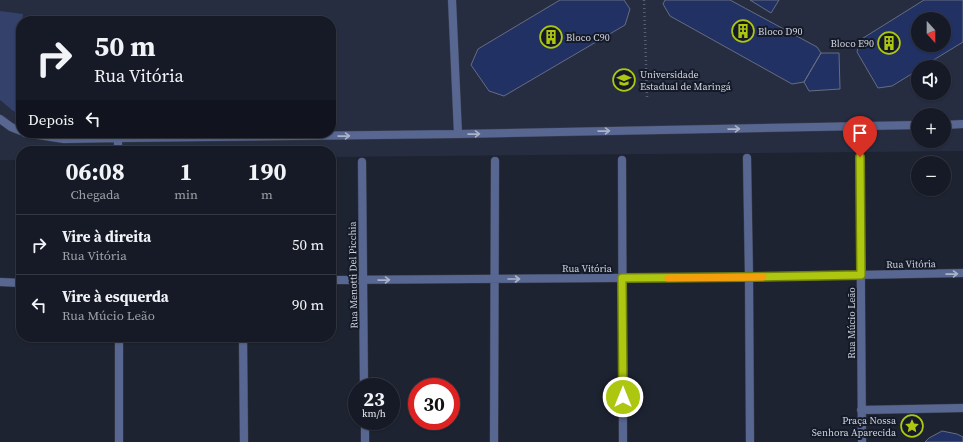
<!DOCTYPE html>
<html lang="pt">
<head>
<meta charset="utf-8">
<style>
	:root { --surface:#161a26; --page:#1f232e; --text:#f1f3f6; --muted:#9ea1a7; --line:#353843 }
	body { margin:0; font-family:"Source Serif 4",serif; background:var(--page); color:var(--text); height:100vh; display:flex; flex-direction:column; font-size:15px; white-space:nowrap }
	* { box-sizing:border-box; margin:0 }
	p { font-size:13px; color:var(--muted) }
	.icon { flex:none; width:22px; height:22px; fill:none; stroke:currentColor; stroke-width:2; stroke-linecap:round; stroke-linejoin:round }
	.map { position:relative; flex:1; overflow:hidden }
	.sheet { position:absolute; left:16px; top:146px; width:320px; height:196px; display:flex; flex-direction:column; background:var(--surface); border-radius:16px; box-shadow:0 1px 3px #0004,0 0 0 1px var(--line) }
	.sheet>* { flex:none }
	.hud { position:absolute; left:16px; top:16px; width:320px; height:122px; border-radius:16px; box-shadow:0 1px 3px #0004,0 0 0 1px var(--line); background:#161a26; color:var(--text); overflow:hidden }
	.needle { width:26px; rotate:159deg }
	.fabs { position:absolute; left:911px; top:12px; display:grid; gap:8px }
	.fabs a { display:grid; place-items:center; width:40px; height:40px; border-radius:50%; background:var(--surface); box-shadow:0 1px 3px #0004,0 0 0 1px var(--line); font-size:20px }
	.speed { position:absolute; left:348px; top:378px; display:flex; gap:8px; font-size:20px; font-weight:700; text-align:center }
	.speed>* { display:grid; place-content:center; width:52px; height:52px; border-radius:50%; background:var(--surface); box-shadow:0 1px 3px #0004,0 0 0 1px var(--line); line-height:1 }
	.speed small { font-size:10px; font-weight:400 }
	.speed .limit { border:6px solid #d22; background:#fff; color:#111 }
	.pin { position:absolute; display:grid; place-items:center; width:34px; height:34px; color:#fff; margin:-41px -17px; border-radius:50% 50% 50% 0; rotate:-45deg; box-shadow:0 0 4px #0007 }
	.pin .icon { rotate:45deg }
	.me { position:absolute; width:44px; margin:-22px; rotate:0deg; stroke-linejoin:round; filter:drop-shadow(0 0 3px #0008) }
	.turn { display:flex; align-items:center; gap:14px; height:84px; padding:0 12px; font-size:18px }
	.turn .icon { width:52px; height:52px; stroke-width:2.5 }
	.turn b { display:block; font-size:28px; line-height:34px }
	.then { display:flex; align-items:center; height:38px; padding:0 12px; background:#0003; gap:8px; font-size:15px }
	.eta { display:flex; justify-content:space-evenly; align-items:center; height:68px; text-align:center }
	.eta b { font-size:24px; font-weight:700; line-height:28px }
	ul { padding:0; list-style:none }
	li { display:flex; align-items:center; gap:12px; height:60px; padding:0 12px; border-top:1px solid var(--line) }
	li div { flex:1 }
	li b { display:block; font-size:15px }
	li em { font-style:normal }
	.map>svg:first-child { display:block }
	.built { fill:#262d41; fill-rule:evenodd }
	.green { fill:#33416b }
	.building { fill:#213164; stroke:#676d7f; fill-rule:evenodd }
	.lines { fill:none; stroke-linecap:round; stroke-linejoin:round }
	.service-casing { stroke:#3a3f4e; stroke-width:9 }
	.minor-casing { stroke:#3a3f4e; stroke-width:9 }
	.path { stroke:#5b5f6d; stroke-width:2.5; stroke-dasharray:1 3; stroke-linecap:butt }
	.service { stroke:#586791; stroke-width:8 }
	.minor { stroke:#586791; stroke-width:8 }
	.oneway { stroke:#acb3c7 }
	.route-casing { stroke:#70810a; stroke-width:10 }
	.route { stroke:#adc610; stroke-width:7 }
	.slow { stroke:#f59e0b; stroke-width:7 }
	.labels { text-anchor:middle; dominant-baseline:central; stroke-width:4; stroke-linejoin:round; paint-order:stroke }
	.poi-label { font-size:10px; fill:#d0d4de; stroke:#151a28; text-anchor:start }
	.street-label { font-size:10px; fill:#d0d4de; stroke:#151a28 }
</style>
</head>
<body>
<div class="map">
<svg width="963" height="442" viewBox="0 0 963 442">
	<rect width="100%" height="100%" fill="#1e2332"/>
	<!-- built -->
	<path class="built" d="M0,0H963V151L331,157V151H21V160H0ZM918,19H944V45H918ZM21,21H331V133H21ZM918,67H944V93H918ZM918,115H944V141H918Z"/>
	<!-- green -->
	<path class="green" d="M0,11L23,14L22,21H21L20,115L12,110L0,100Z"/>
	<!-- building -->
	<path class="building" d="M560,0H624L630,9L625,25L504,96L489,91L471,65L478,49Z
		M665,0H730L817,47L821,53L804,82L792,84L670,16L663,4Z
		M750,0H779L771,13Z
		M924,0H963V42L922,67H918V70L892,86L878,88L857,52L860,40ZM918,19H944V45H918Z
		M821,53H839L840,89L809,91L804,82Z
		M942,431L957,434L963,437V442H925L929,438Z"/>
	<g class="lines">
		<!-- service casing -->
		<g class="service-casing">
			<path id="service" d="M452,0L458,134
				M0,119L11,127L21,131
				M944,125L963,124
				M25,133L64,139L118,138L458,134L918,125
				M118,138V151"/>
		</g>
		<!-- minor casing -->
		<g class="minor-casing">
			<path id="minor" d="M860,157L862,442
				M747,158L749,277L750,442
				M622,160L623,442
				M362,162L364,387
				M331,280L749,277L963,273
				M0,282L21,283
				M243,337L244,442
				M861,410L963,408
				M365,421V442
				M119,442V337
				M494,442L495,161"/>
		</g>
		<!-- path -->
		<path class="path" d="M644,0L647,97"/>
		<!-- service -->
		<use href="#service" class="service"/>
		<!-- minor -->
		<use href="#minor" class="minor"/>
	</g>
	<!-- one-way arrows -->
	<defs><path id="oneway-shaft" d="M-6 0H5M1.5-3L5.5 0L1.5 3" fill="none" stroke-width="1.6" stroke-linecap="round" stroke-linejoin="round"/></defs>
	<g class="oneway">
		<use href="#oneway-shaft" transform="translate(734 129) rotate(-1)"/>
		<use href="#oneway-shaft" transform="translate(604 131) rotate(-1)"/>
		<use href="#oneway-shaft" transform="translate(474 134) rotate(-1)"/>
		<use href="#oneway-shaft" transform="translate(344 136) rotate(-1)"/>
		<use href="#oneway-shaft" transform="translate(952 274) rotate(-1)"/>
		<use href="#oneway-shaft" transform="translate(514 279)"/>
		<use href="#oneway-shaft" transform="translate(384 280) rotate(-1)"/>
	</g>
	<g class="lines">
		<!-- route casing -->
		<g class="route-casing">
			<path id="route" d="M623,397L622,278L749,277L861,275L860,157"/>
		</g>
		<!-- route -->
		<use href="#route" class="route"/>
		<!-- slow -->
		<path class="slow" d="M668,278L763,277"/>
	</g>
	<!-- icons -->
	<defs>
		<g id="building-ring" transform="scale(1.15)"><circle r="9.5" fill="#151a28" stroke="#adc610" stroke-width="1.5"/><path d="M-4-6H4V6H1V3H-1V6H-4ZM-2.5-4.3h1.7v1.8h-1.7ZM.8-4.3h1.7v1.8H.8ZM-2.5-1h1.7V.8h-1.7ZM.8-1h1.7V.8H.8Z" fill="#adc610"/></g>
		<g id="university-ring" transform="scale(1.15)"><circle r="9.5" fill="#151a28" stroke="#adc610" stroke-width="1.5"/><path d="M0-5L7-2L0 1L-7-2ZM-4 1L0 2.5L4 1V4Q0 6-4 4Z" fill="#adc610"/></g>
		<g id="sight-ring" transform="scale(1.15)"><circle r="9.5" fill="#151a28" stroke="#adc610" stroke-width="1.5"/><path d="M0-6L1.8-2.2L6-1.7L2.9 1.2L3.7 5.4L0 3.3L-3.7 5.4L-2.9 1.2L-6-1.7L-1.8-2.2Z" fill="#adc610"/></g>
	</defs>
	<g fill-rule="evenodd">
		<use href="#building-ring" x="743" y="31"/>
		<use href="#building-ring" x="551" y="37"/>
		<use href="#building-ring" x="889" y="43"/>
		<use href="#university-ring" x="624" y="80"/>
		<use href="#sight-ring" x="912" y="426"/>
	</g>
	<g class="labels">
		<!-- poi labels -->
		<g class="poi-label">
			<text x="758" y="31">Bloco D90</text>
			<text x="566" y="37">Bloco C90</text>
			<text x="874" y="43" text-anchor="end">Bloco E90</text>
			<text x="640" y="74">Universidade<tspan x="640" dy="12">Estadual de Maringá</tspan></text>
			<text x="896" y="420" text-anchor="end">Praça Nossa<tspan x="896" dy="12">Senhora Aparecida</tspan></text>
		</g>
		<!-- street labels -->
		<g class="street-label">
			<text transform="translate(911 264) rotate(-1)">Rua Vitória</text>
			<text x="587" y="268">Rua Vitória</text>
			<text transform="translate(353 275) rotate(-91)">Rua Menotti Del Picchia</text>
			<text transform="translate(851 323) rotate(-90)">Rua Múcio Leão</text>
		</g>
	</g>
</svg>
<div class="fabs">
<a><svg class="needle" viewBox="-14 -14 28 28"><path d="M0-13l5 13h-10z" fill="#e53935"/><path d="M0 13l5-13h-10z" fill="#9ea1a7"/></svg></a>
<a><svg class="icon" aria-label="sound" viewBox="0 0 24 24"><path d="M4 9h4l5-4v14l-5-4H4zM17 9q2 3 0 6"/></svg></a>
<a>+</a>
<a>−</a>
</div>
<div class="speed"><div>23<small>km/h</small></div><div class="limit">30</div></div>
<div class="pin" style="left:860px;top:157px;background:#d93025"><svg class="icon" aria-label="arrive" viewBox="0 0 24 24"><path d="M6 21V4h12l-3 4 3 4H6"/></svg></div>
<svg class="me" style="left:623px;top:397px" viewBox="-20 -20 40 40"><circle r="17" fill="#adc610" stroke="#fff" stroke-width="3"/><path d="M0-11L8 9 0 5-8 9z" fill="#fff"/></svg>
<div class="hud">
<div class="turn"><svg class="icon" aria-label="right" viewBox="0 0 24 24"><path d="M7 20v-9h11M14 6l5 5-5 5"/></svg><div><b>50 m</b>Rua Vitória</div></div>
<div class="then">Depois<svg class="icon" aria-label="left" viewBox="0 0 24 24"><path d="M17 20v-9H6M10 6l-5 5 5 5"/></svg></div>
</div>
<section class="sheet">
<div class="eta">
<div><b>06:08</b><p>Chegada</p></div>
<div><b>1</b><p>min</p></div>
<div><b>190</b><p>m</p></div>
</div>
<ul>
<li><svg class="icon" aria-label="right" viewBox="0 0 24 24"><path d="M7 20v-9h11M14 6l5 5-5 5"/></svg><div><b>Vire à direita</b><p>Rua Vitória</p></div><em>50 m</em></li>
<li><svg class="icon" aria-label="left" viewBox="0 0 24 24"><path d="M17 20v-9H6M10 6l-5 5 5 5"/></svg><div><b>Vire à esquerda</b><p>Rua Múcio Leão</p></div><em>90 m</em></li>
</ul>
</section>
</div>
</body>
</html>
